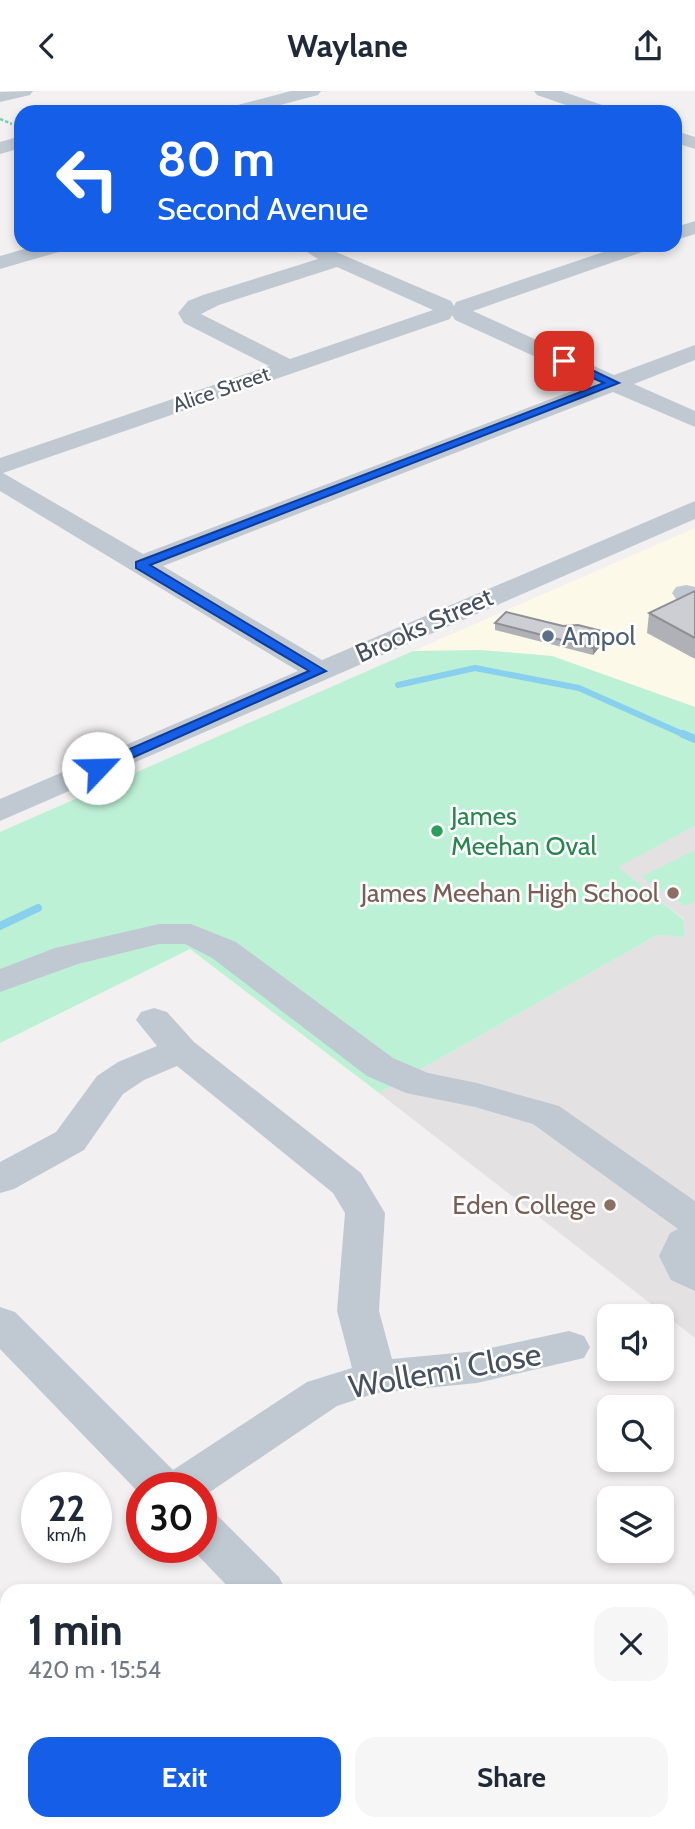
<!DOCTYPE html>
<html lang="en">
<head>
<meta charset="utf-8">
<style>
	:root { --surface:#fff; --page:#f6f6f7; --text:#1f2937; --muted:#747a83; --accent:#145ee8 }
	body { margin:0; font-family:Cabin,sans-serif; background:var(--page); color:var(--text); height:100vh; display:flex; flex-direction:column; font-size:26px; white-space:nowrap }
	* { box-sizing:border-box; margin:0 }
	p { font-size:23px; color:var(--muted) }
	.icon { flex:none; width:38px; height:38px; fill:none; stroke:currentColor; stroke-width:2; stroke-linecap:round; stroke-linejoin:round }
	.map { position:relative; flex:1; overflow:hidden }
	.details { position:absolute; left:0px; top:1493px; width:696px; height:247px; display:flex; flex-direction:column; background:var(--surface); border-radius:21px 21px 0 0; box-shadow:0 4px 10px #0003 }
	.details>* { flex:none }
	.hud { position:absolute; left:14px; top:14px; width:668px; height:147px; border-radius:21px; box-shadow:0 4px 10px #0003; background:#145ee8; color:#fff; overflow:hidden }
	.buttons { position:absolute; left:597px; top:1213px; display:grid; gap:14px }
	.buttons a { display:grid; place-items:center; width:77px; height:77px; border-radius:14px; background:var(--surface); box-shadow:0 4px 10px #0003; font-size:35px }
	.speed { position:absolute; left:21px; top:1381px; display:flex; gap:14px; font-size:35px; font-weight:700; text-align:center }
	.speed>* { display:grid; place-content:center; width:91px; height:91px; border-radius:50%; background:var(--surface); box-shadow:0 4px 10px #0003; line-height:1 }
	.speed small { font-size:18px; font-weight:400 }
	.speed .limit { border:10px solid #d22; background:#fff; color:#111 }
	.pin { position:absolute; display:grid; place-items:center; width:60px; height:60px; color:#fff; margin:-30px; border-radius:14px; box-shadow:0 4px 10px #0006 }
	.me { position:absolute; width:77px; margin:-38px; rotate:66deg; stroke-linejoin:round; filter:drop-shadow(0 0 5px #0008) }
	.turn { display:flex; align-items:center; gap:24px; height:147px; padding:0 28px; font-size:32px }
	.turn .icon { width:91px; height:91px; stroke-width:2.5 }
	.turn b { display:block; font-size:49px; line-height:60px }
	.round { display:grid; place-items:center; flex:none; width:74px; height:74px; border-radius:21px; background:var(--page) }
	.summary { display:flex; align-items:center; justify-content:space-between; height:119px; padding:0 28px }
	h1 { font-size:42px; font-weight:800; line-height:52px }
	.action { display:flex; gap:14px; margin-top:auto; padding:14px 28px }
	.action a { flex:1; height:80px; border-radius:21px; background:var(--accent); color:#fff; font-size:28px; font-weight:800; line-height:80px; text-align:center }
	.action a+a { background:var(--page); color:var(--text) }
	header { display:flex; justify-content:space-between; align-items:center; height:91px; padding:0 28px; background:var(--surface); font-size:32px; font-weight:800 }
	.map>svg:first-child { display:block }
	.commercial { fill:#fdf9e9 }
	.education { fill:#e3e1e2 }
	.green { fill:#bdf1d6 }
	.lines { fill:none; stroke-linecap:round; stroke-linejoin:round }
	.stream-far1 { stroke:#89d0ef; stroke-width:6 }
	.stream { stroke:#89d0ef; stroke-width:8 }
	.path { stroke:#74d0ab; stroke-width:2.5; stroke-dasharray:3.5 2; stroke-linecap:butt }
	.minor { fill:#c0c9d2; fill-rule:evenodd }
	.major { fill:#afbccf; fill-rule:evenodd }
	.wall { fill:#afb1b6 }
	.shaded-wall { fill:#8f9094 }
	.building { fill:#ccced4; stroke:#8f9094; stroke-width:2 }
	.route { fill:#145ee8; stroke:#0d3d97; stroke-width:2 }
	.service-dot { fill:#5c6f8a; stroke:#fff; stroke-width:2.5 }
	.leisure-dot { fill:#2e9e5b; stroke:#fff; stroke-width:2.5 }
	.education-dot { fill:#8d6e63; stroke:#fff; stroke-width:2.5 }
	.labels { text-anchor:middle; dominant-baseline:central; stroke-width:5; stroke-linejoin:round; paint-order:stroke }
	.far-street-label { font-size:21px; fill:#47515e; stroke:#fff }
	.street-label { font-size:26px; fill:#47515e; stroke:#fff }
	.service-label { font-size:26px; fill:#4e5e75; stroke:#fff; text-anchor:start }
	.leisure-label { font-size:26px; fill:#27864d; stroke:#fff; text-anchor:start }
	.education-label { font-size:26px; fill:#785e54; stroke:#fff; text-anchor:end }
	.near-street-label { font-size:32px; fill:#47515e; stroke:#fff }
</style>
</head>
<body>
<header><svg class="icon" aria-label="back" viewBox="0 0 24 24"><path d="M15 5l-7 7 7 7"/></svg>Waylane<svg class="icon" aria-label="share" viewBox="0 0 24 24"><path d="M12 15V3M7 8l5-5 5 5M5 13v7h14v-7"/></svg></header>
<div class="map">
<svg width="695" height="1738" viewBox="0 0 695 1738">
	<rect width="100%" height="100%" fill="#f2f0f0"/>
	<!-- commercial -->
	<path class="commercial" d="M695,437V616L552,565L480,559L413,560Z"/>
	<!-- education -->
	<path class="education" d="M695,735V1247L379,1002L657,844L685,846L684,828L617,776Z"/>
	<!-- green -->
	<path class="green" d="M480,559L552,565L695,616V735L618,776L684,829L685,846L657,844L379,1002L190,858L0,952V741L413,560Z
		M695,759V810L685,815L641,786Z"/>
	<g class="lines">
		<!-- stream-far1 -->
		<path class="stream-far1" d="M398,594L475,577L579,597L687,645"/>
		<!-- stream -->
		<path class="stream" d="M683,643L695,648
			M0,835L38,817"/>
		<!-- path -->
		<path class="path" d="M0,28L12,33
			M280,154L293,160"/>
		<!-- minor -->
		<path class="minor" d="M33,0L30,4L0,11V1Z
			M291,0H321L318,4L254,21H224L226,17Z
			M534,0H561L611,17L613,21H586L537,4Z
			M676,40L695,46V58L676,52Z
			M21,45V57L0,63V51Z
			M695,130V143L676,149V136Z
			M39,154H73L69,158L0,178V165Z
			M310,154L322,155L451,210L454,215L456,211L624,154H655L651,158L473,220L614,284L695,254V269L634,293L695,320V336L613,301L163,475L322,569L695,410V428L0,730V708L298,580L0,400V367L269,275L184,232L178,222L188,210L203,204L318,168L304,159ZM337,176L433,219L290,268L201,223L219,214ZM452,224L455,229L593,292L143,463L3,382L450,228Z
			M686,494L695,496V515L676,508L672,502L676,496Z
			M159,833H191L236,851L393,967L428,982L477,992L559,1015L695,1110V1200L671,1189L659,1165L670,1142L678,1138L533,1033L475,1016L406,1002L367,985L212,867L185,853H159L78,873L0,901V878L55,857Z
			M154,917L167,921L194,951L361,1082L385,1122L379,1220L392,1268L477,1260L569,1240L584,1245L590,1256L584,1267L477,1292L376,1302L337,1315L201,1407V1396H142V1405L0,1258V1216L15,1221L173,1379L307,1291L352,1277L337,1220L345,1122L333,1102L177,975L144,989L123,1003L84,1059L14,1098L0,1102V1071L56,1041L97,985L118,971L157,955L136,929L141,921Z
			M201,1418L217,1424L279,1486L286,1500H232L190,1456H201Z
			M463,1732H518L520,1738H466Z"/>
		<!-- major -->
		<path class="major" d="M695,1595V1646L690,1648V1597Z
			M522,1732H583L581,1738H519Z"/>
	</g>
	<!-- wall -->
	<path class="wall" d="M695,500V568L647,542L649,522Z
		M495,532L563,535L606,541V548L593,564L495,539Z"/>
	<!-- shaded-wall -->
	<path class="shaded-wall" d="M606,541V548L593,564V557Z"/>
	<!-- building -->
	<path class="building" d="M695,500V547L649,522Z
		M506,521L563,535L578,534L606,541L593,557L495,532Z"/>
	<!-- route -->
	<path class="route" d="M560,267H567L619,292L150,474L326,580L103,680H93V674L309,580L136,477V471L604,292L560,272Z"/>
	<!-- markers -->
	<circle class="service-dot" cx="548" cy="545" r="7"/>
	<circle class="leisure-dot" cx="437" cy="740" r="7"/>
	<g class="education-dot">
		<circle cx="673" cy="802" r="7"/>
		<circle cx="610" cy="1114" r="7"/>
	</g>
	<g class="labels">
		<!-- far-street labels -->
		<g class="far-street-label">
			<text transform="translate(221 298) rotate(-19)">Alice Street</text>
		</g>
		<!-- street labels -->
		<g class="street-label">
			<text transform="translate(424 534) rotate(-24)">Brooks Street</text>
		</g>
		<!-- service labels -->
		<g class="service-label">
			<text x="562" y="545">Ampol</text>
		</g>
		<!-- leisure labels -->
		<g class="leisure-label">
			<text x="451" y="725">James<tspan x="451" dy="30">Meehan Oval</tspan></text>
		</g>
		<!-- education labels -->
		<g class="education-label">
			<text x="659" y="802">James Meehan High School</text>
			<text x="596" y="1114">Eden College</text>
		</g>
		<!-- near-street labels -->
		<g class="near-street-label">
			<text transform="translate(445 1279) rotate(-10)">Wollemi Close</text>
		</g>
	</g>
</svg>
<div class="buttons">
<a><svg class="icon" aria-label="sound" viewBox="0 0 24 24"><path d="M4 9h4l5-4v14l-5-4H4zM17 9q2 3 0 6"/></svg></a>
<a><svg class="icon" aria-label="search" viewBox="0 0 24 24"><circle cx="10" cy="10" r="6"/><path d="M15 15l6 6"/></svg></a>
<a><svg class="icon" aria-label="layers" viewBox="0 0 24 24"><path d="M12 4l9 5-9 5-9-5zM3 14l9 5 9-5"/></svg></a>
</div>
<div class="speed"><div>22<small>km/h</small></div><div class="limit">30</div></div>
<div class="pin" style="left:564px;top:270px;background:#d93025"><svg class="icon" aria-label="arrive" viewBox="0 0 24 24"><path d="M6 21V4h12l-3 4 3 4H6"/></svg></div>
<svg class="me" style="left:98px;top:677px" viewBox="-20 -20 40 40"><circle r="19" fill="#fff"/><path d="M0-13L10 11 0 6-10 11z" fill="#145ee8"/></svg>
<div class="hud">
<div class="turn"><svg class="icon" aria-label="left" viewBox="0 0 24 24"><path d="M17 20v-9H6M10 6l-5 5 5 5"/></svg><div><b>80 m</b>Second Avenue</div></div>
</div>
<section class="details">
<div class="summary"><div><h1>1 min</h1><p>420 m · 15:54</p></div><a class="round"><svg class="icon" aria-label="close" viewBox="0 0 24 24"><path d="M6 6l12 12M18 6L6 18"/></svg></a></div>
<div class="action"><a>Exit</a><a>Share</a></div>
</section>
</div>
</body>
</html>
